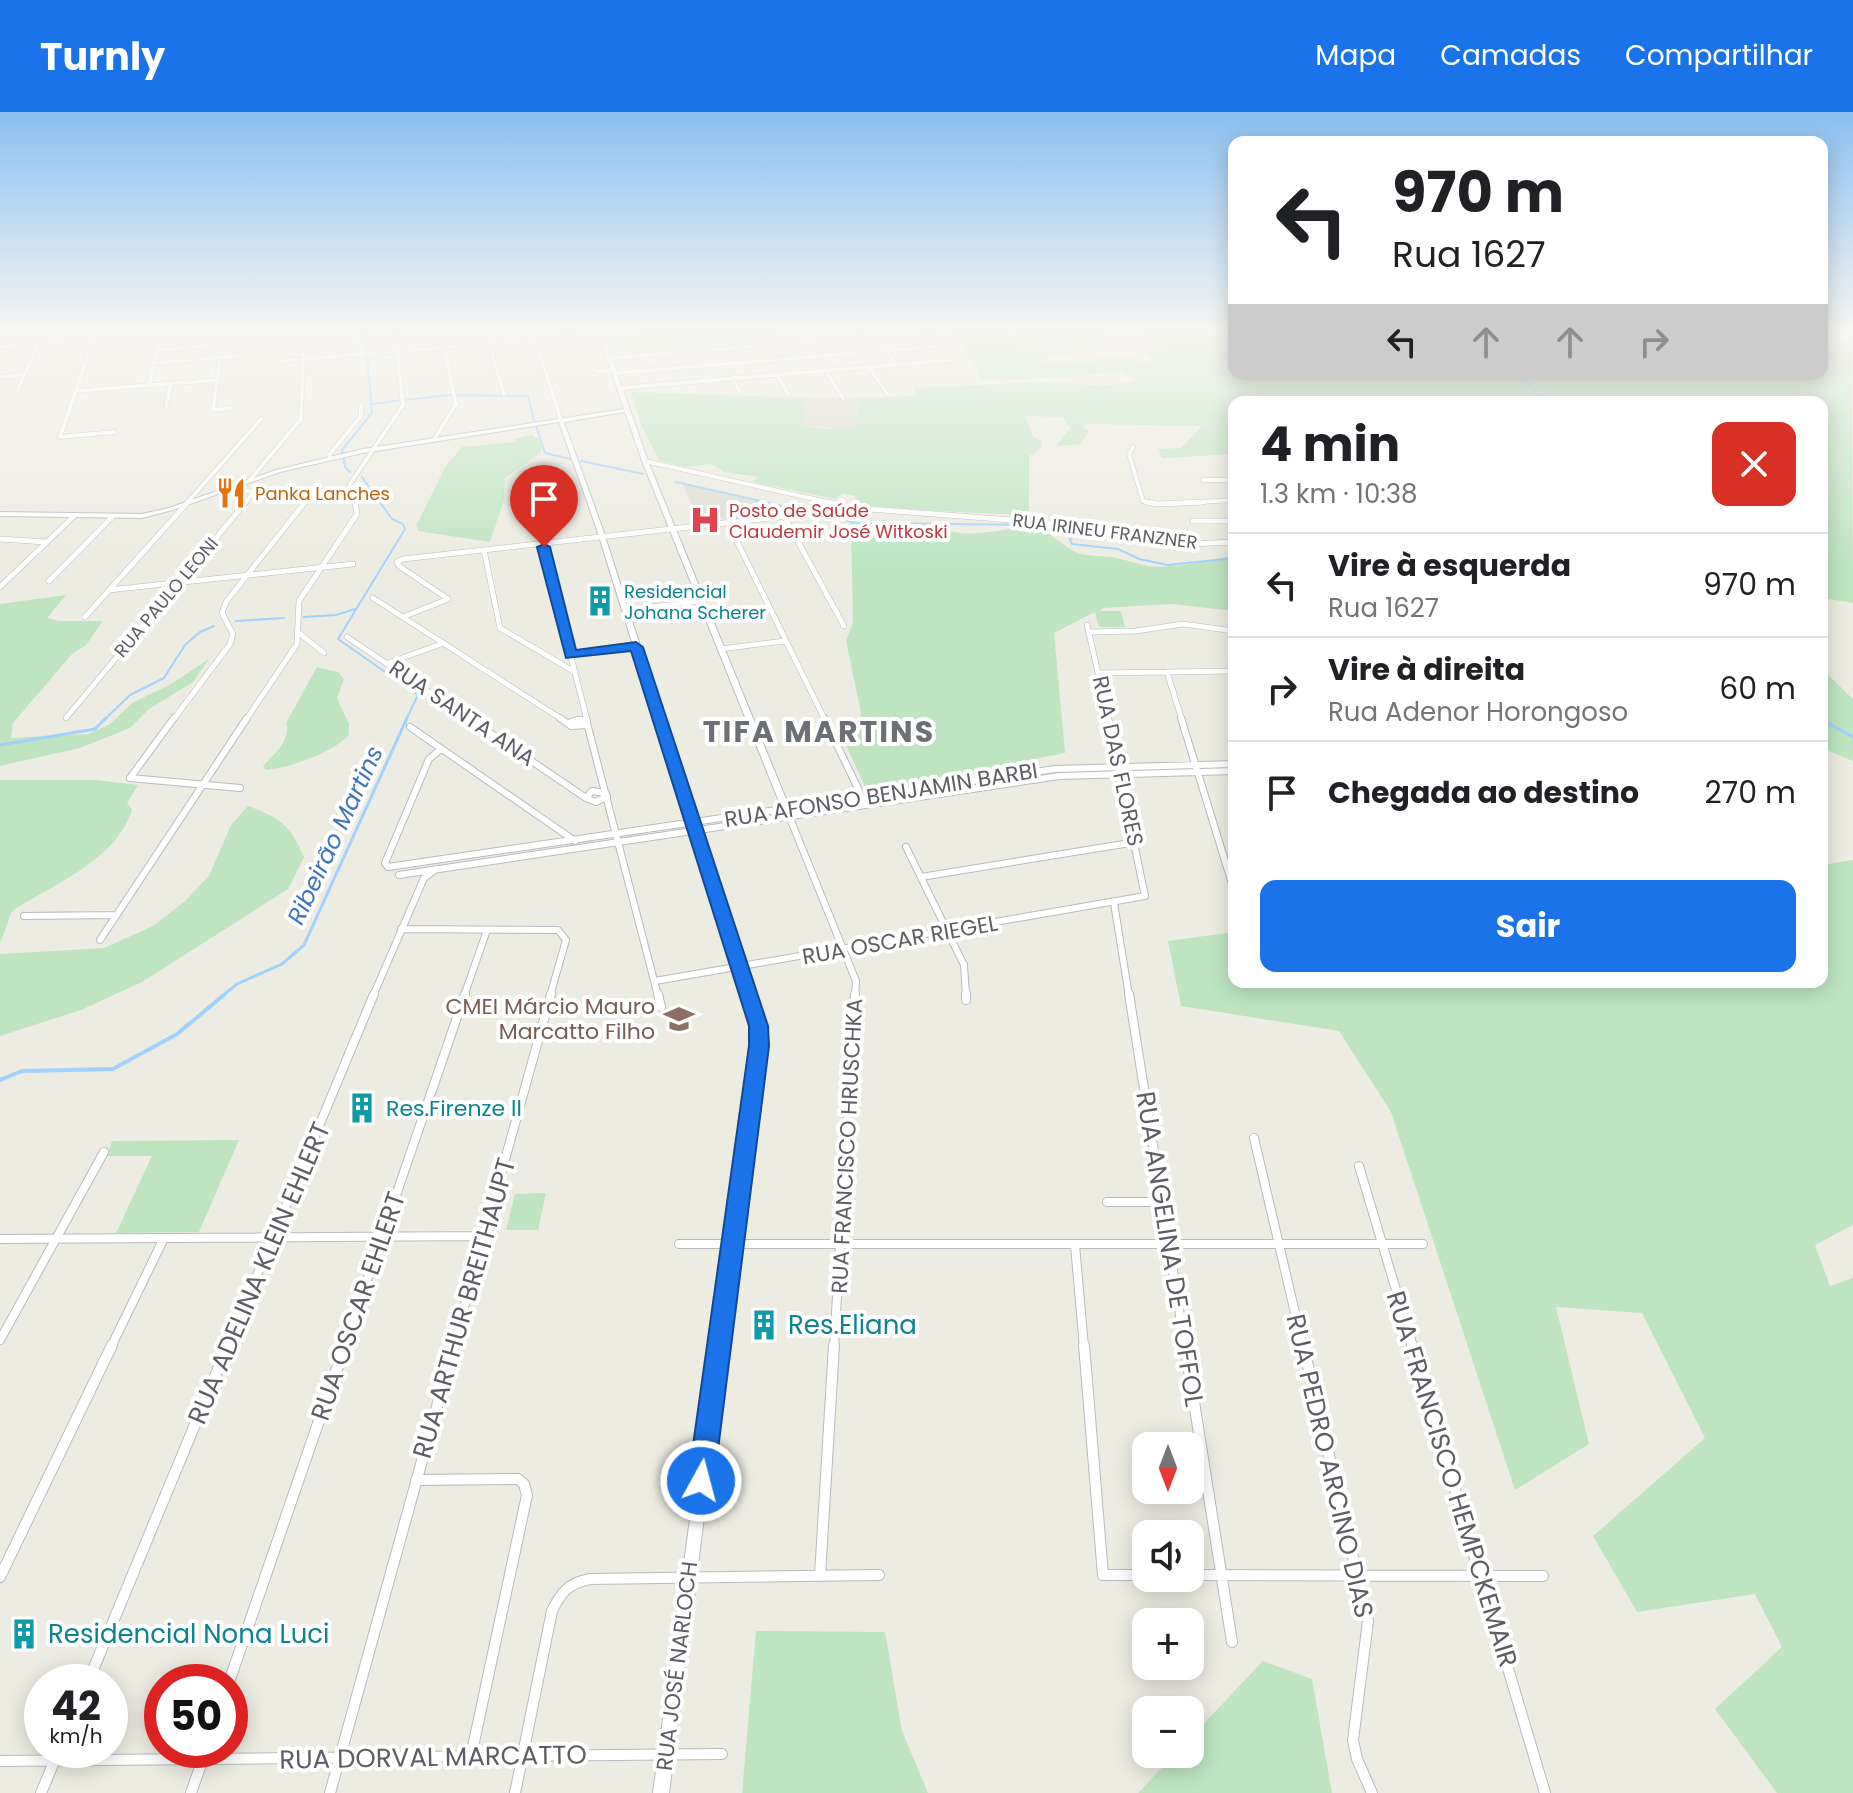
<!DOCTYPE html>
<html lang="pt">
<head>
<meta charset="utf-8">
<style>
	:root { --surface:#fff; --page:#f2f2f2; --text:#202124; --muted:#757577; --line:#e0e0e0; --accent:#1a73e8 }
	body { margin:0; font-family:Poppins,sans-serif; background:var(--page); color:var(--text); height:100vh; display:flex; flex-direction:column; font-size:30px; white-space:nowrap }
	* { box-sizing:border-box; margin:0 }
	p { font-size:26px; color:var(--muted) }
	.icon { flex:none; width:44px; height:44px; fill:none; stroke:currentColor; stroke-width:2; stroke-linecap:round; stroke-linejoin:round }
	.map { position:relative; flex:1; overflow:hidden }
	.sheet { position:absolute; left:1228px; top:284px; width:600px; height:592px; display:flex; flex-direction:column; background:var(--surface); border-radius:16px; box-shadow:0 4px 20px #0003 }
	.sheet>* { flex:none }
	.banner { position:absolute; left:1228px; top:24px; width:600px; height:244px; border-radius:16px; box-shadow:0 4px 20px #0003; background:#fff; color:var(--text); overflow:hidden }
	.needle { width:52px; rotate:180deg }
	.tools { position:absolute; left:1132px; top:1320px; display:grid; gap:16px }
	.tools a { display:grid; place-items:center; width:72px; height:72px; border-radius:16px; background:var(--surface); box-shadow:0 4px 20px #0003; font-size:40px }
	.speed { position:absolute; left:24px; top:1552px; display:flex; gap:16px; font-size:40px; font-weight:700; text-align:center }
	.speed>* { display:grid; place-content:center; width:104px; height:104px; border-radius:50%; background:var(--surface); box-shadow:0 4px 20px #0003; line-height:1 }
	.speed small { font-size:20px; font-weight:400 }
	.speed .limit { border:12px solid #d22; background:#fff; color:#111 }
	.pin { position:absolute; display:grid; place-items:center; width:68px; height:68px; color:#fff; margin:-82px -34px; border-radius:50% 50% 50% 0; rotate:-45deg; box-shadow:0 0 8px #0007 }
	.pin .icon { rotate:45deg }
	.me { position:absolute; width:88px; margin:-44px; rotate:7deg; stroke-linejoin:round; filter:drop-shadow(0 0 6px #0008) }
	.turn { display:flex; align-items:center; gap:28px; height:168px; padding:0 32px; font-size:36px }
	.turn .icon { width:104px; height:104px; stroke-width:2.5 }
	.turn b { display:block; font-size:56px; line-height:68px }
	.lanes { display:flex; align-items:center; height:76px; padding:0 32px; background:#0003; justify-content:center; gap:40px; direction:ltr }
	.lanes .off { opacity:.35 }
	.round { display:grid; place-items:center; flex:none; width:84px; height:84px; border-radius:16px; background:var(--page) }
	.head { display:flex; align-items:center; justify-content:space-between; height:136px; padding:0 32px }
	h1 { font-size:48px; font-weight:700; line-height:60px }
	.action { display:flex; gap:16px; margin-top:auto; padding:16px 32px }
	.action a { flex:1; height:92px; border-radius:16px; background:var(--accent); color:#fff; font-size:32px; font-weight:700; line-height:92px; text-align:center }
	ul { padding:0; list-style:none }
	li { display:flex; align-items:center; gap:24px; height:104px; padding:0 32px; border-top:2px solid var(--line) }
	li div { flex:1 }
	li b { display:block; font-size:30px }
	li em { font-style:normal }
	header { display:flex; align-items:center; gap:48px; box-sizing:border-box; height:112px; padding:0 40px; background:var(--accent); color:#fff }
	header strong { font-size:38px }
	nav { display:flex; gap:44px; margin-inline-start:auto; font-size:28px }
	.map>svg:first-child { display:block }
	.education { fill:#dddbd0 }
	.green { fill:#bee5c0 }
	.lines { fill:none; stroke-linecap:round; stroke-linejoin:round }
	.stream-far2 { stroke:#a1d1ff; stroke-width:2 }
	.stream-far1 { stroke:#a1d1ff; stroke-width:3 }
	.stream { stroke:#a1d1ff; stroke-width:4 }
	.street-far4-casing { stroke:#b8babf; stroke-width:5 }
	.street-far3-casing { stroke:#b8babf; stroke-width:6 }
	.street-far2-casing { stroke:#b8babf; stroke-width:8 }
	.street-far1-casing { stroke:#b8babf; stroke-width:10 }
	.street-casing { stroke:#b8babf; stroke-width:12 }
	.secondary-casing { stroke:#b8bbc1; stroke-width:2 }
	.street-far4 { stroke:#fff; stroke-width:4 }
	.street-far3 { stroke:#fff; stroke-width:5 }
	.street-far2 { stroke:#fff; stroke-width:6 }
	.street-far1 { stroke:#fff; stroke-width:8 }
	.street { stroke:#fff; stroke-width:10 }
	.secondary { fill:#fff; fill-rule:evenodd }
	.route { fill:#1a73e8; stroke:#114b97; stroke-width:2 }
	.labels { text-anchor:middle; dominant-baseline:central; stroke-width:8; stroke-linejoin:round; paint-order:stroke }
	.far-food-label { font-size:18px; fill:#c56008; stroke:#fff; text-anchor:start }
	.far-health-label { font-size:18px; fill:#be3a42; stroke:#fff; text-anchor:start }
	.far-street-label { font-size:18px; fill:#5b5e63; stroke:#fff }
	.far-culture-label { font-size:18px; fill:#0d838f; stroke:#fff; text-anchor:start }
	.street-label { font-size:22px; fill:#5b5e63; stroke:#fff }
	.education-label { font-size:22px; fill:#785e54; stroke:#fff; text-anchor:end }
	.culture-label { font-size:22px; fill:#0d838f; stroke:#fff; text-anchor:start }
	.water-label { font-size:24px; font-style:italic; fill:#4075ba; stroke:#fff }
	.near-street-label { font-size:26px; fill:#5b5e63; stroke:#fff }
	.near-culture-label { font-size:26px; fill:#0d838f; stroke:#fff; text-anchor:start }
	.district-label { font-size:30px; font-weight:bold; letter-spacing:2px; fill:#6c7075; stroke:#fff }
</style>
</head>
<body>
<header>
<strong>Turnly</strong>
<nav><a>Mapa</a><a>Camadas</a><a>Compartilhar</a></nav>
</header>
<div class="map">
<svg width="1853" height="1681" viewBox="0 0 1853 1681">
	<rect width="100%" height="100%" fill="#edece2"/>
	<!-- education -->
	<path class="education" d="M807,286H860L856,307L869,311L845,317L800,313Z
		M682,371L805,399L724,408L721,404L698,406Z"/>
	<!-- green -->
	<path class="green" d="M647,220H774L776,224L616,236L612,226L647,223Z
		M954,220H1006L1000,225L1019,239L1081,241L1039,247L1042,251L1086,250L1096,247L1095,242C1105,244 1113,242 1121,244C1134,247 1140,250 1154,248L1143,240L1167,238L1168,234L1142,220H1234V262H1822V232L1852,227L1853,491L1822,486V290H1234V342L1162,346L1158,337L1181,336L1202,314L1086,312L1082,314L1089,319L1080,332L1056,334L1070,316L1063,305L1025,304L1033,325L1042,329L1040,337L1029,344V404C972,399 914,400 857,392L855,384L843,381L835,387L752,370L759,365L724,360L711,352L685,355L659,348L643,317L631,280L807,286L801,312C822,320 846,316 867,311L856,307L860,286L917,284L914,276L1045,270L1104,274L1139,269L1122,259L1060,266L981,268L979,260Z
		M1022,220H1092L1113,231L1093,229L1088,234C1061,232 1063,220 1032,228L1043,227L1051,232L1019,236L1012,231L1019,230L1017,225Z
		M532,323L543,330L540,341L505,366L504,388L490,430L418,419L417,412L445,355L462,335L516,330L514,327Z
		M851,411H937C954,432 1007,414 1033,416C1053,418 1063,437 1081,442C1091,444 1102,444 1112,445C1124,447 1136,452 1148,454C1176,457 1207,449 1234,443V499L1171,492L1103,496L1099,499H1121L1125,515H1099L1095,500L1054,521L1065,641L867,679L843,627L858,618L861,601L846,529L853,510Z
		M66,483L47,506L59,509H103L86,533L72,542L13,611L11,626L88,622L110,612L132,591L171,572L209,547L193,570L149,597L130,616L80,636L0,654V492Z
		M317,555L338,560L344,567L337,586L349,612V623C333,640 290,656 266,658L263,654C274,642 291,629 286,611Z
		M1822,557L1853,587V649L1822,636Z
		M0,668H96L138,673L127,691L132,698C116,748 53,773 12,799L0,832Z
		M248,694C281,706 291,714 304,745L288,777L142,870L81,898L0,924V842L104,836L153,814L185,789L209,764L231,713Z
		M1853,748V1113L1815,1133L1830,1174L1853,1166V1681H1777L1715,1597L1782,1535L1755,1482L1637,1500L1593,1424L1705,1326L1642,1201L1556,1195L1589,1332L1515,1378L1391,1000L1339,919L1181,894L1168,829L1234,820V870H1822V753Z
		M239,1028L199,1120L116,1121L152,1044H107L112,1029Z
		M546,1081L538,1118H506L515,1082Z
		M756,1519L885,1520L902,1619L928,1681H742Z
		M1263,1549L1312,1567L1332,1681H1138L1175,1642H1190V1626Z"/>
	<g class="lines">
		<!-- stream-far2 -->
		<path class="stream-far2" d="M1517,262L1542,284
			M371,292L448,283L528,284L534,309
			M536,313L545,341L571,347
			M581,349L643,362
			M350,360L345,355L342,338L372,301L365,220
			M362,365L392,407L403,412L405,417L338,527L418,583L406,608
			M676,370L809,400
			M821,403L857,411L1043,413
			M1066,415L1075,417L1076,422L1070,428L1072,432L1118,437L1139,447L1168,453L1234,446
			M304,505L336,503L355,497
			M236,509L284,506
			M104,608L130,583L164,566L185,533L200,520L214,514"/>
		<!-- stream-far1 -->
		<path class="stream-far1" d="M1822,608L1853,625
			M0,633L95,617L106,606
			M222,884L237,872L282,852L304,833L407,606"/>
		<!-- stream -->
		<path class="stream" d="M0,968L22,959L113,957L177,922L225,882"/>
		<!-- street-far4 casing -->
		<g class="street-far4-casing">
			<path id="street-far4" d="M96,220L60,325L114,320
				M358,220L359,242
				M486,220L504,282
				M533,220L561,308
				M876,225L897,253
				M0,235L94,227
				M158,238L239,231
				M220,245L213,298L231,296
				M611,246L932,220
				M278,249L601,223
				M155,251L238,244
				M869,255L888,283
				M825,258L843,286
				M596,259L615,258
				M616,261L941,234
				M777,263L788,282
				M0,265L24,263
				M732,266L740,280
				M149,273L161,220
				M621,276L963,247
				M18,278L38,232
				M76,279L217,268
				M166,294L171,272
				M435,326L456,292L441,220
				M1133,335L1129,342L1143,389L1156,392
				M331,346L329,343L361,304V293
				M645,349L836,392
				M250,368L301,307L304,220
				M1203,368H1234
				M234,374L253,381L244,392
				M186,392L261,307
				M302,392L315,385L348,380
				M356,392L348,380L350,372L403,293L395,220
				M1166,392L1234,388"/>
		</g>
		<!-- street-far3 casing -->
		<g class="street-far3-casing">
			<path id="street-far3" d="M827,390L856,396L1090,414L1189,432L1234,430
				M1146,390L1158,392L1204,390
				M539,393L535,403L587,608
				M784,404L844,514
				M1193,409H1234
				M728,411L825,608
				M0,427L46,430
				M484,438L500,516L575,560
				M49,469L112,405
				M0,475L73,405
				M109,478L353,452
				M373,486L563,608
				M625,498L702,489
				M85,505L188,390
				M403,505L448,487L399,454L397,450L403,447L850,397
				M1087,513L1109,608
				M1089,520L1136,519L1183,512L1234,519
				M299,521L324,541
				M347,525L471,608
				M720,537L785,529
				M571,543L636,535
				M388,551L444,531
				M1167,560L1182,608
				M1099,561L1234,559
				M66,606L246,390
				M173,608L230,532L233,522L222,501L226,490L305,390
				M246,608L297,532L299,489L357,402L355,390
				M577,608H581"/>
		</g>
		<!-- street-far2 casing -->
		<g class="street-far2-casing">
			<path id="street-far2" d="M468,606L586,686
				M560,606L570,613
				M586,606L587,610
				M824,606L864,689
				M1181,606L1234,778
				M578,608L586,609L587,613L571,614V610Z
				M587,611L658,884
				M410,615L575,729
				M441,637L429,647L385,751L388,755L1055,657L1234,652
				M130,666L174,606
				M130,666L240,676
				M606,681L592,679L586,686L596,690L607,684
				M787,699L856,869L855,884
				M906,735L964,853L966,884
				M399,763L1059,664L1234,659
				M921,765L1136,730
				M1114,791L1129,884
				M24,804L116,803
				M401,817L558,818L566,828L550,884
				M100,828L247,606
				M655,869L1145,784L1108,606
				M373,884L424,766L436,757
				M464,884L487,818"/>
		</g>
		<!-- street-far1 casing -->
		<g class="street-far1-casing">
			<path id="street-far1" d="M658,882L661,895
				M966,882V888
				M1129,882L1185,1235
				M1254,1026L1303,1235
				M1359,1054L1413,1235
				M1107,1090H1162
				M0,1127L485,1124
				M679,1132H1423
				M1075,1133L1084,1235
				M0,1228L104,1040
				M111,1235L164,1126
				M227,1235L374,882
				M344,1235L465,882
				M453,1235L551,882
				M834,1235L855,882"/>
		</g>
		<!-- street casing -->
		<g class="street-casing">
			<path id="street" d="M1084,1233L1103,1463H1146
				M1185,1233L1232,1530
				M1303,1233L1368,1509L1353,1628L1357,1647L1372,1681
				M1412,1233L1545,1681
				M416,1368L518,1367L524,1372L527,1383L471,1644
				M820,1463L834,1233
				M1190,1463L1543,1464
				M0,1465L112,1233
				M88,1570L228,1233
				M229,1570L345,1233
				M0,1649L722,1642
				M41,1681L59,1638
				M191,1681L206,1638
				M330,1681L454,1233
				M515,1681L552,1499C561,1480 569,1471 590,1467L879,1463"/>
		</g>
		<!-- secondary casing -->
		<g class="secondary-casing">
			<path id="secondary" d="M598,220H603L648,349L790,697L786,700L782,697L642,349L625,300L564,310L603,418L765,925L669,1681H653L755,925L597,418L559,310L363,341L280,360L173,398L142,406L0,404V400L142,402L169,396L276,358L363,337L624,297Z"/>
		</g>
		<!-- street-far4 -->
		<use href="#street-far4" class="street-far4"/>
		<!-- street-far3 -->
		<use href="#street-far3" class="street-far3"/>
		<!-- street-far2 -->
		<use href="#street-far2" class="street-far2"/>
		<!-- street-far1 -->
		<use href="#street-far1" class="street-far1"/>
		<!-- street -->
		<use href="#street" class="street"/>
		<!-- secondary -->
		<use href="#secondary" class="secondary"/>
	</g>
	<!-- sky -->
	<linearGradient id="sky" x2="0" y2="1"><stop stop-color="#8bc0f1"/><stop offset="0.48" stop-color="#f7f6f2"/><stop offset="1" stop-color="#f7f6f2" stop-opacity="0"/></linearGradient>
	<rect width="1853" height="456" fill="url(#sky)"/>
	<!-- route -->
	<path class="route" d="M544,432L550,435L576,538L636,530L643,535L768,914L769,934L714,1369L710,1376L701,1380L692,1376L688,1369L749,934V914L631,539L566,546L537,435Z"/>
	<!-- icons -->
	<defs>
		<g id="restaurant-bare" transform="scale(2.4)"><path d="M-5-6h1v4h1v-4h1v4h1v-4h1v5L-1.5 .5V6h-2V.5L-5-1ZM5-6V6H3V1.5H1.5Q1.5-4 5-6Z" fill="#e8710a" stroke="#fff" stroke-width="2.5" paint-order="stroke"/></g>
		<g id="hospital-bare" transform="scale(2.4)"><path d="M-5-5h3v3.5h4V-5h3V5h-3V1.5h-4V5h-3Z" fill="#e0444e" stroke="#fff" stroke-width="2.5" paint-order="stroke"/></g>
		<g id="building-bare" transform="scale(2.4)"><path d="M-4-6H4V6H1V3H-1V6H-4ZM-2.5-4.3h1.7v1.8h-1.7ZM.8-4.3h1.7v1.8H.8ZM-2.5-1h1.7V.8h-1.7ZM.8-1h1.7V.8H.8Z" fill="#0f9aa8" stroke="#fff" stroke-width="2.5" paint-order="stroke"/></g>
		<g id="school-bare" transform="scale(2.4)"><path d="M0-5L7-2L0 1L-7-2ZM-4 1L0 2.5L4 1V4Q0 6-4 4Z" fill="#8d6e63" stroke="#fff" stroke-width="2.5" paint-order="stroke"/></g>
	</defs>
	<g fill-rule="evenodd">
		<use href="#restaurant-bare" x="231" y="381"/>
		<use href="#hospital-bare" x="705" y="408"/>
		<use href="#building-bare" x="600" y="489"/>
		<use href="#school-bare" x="679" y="907"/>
		<use href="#building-bare" x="362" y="996"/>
		<use href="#building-bare" x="764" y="1213"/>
		<use href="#building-bare" x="24" y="1522"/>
	</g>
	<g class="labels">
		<!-- far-food labels -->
		<g class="far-food-label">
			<text x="255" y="381">Panka Lanches</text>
		</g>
		<!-- far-health labels -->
		<g class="far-health-label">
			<text x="729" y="398">Posto de Saúde<tspan x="729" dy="21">Claudemir José Witkoski</tspan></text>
		</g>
		<!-- far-street labels -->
		<g class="far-street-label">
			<text transform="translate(1105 419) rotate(7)">RUA IRINEU FRANZNER</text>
			<text transform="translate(166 485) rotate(-50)">RUA PAULO LEONI</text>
		</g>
		<!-- far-culture labels -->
		<g class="far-culture-label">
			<text x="624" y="479">Residencial<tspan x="624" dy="21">Johana Scherer</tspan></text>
		</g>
		<!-- street labels -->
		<g class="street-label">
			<text transform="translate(462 601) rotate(34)">RUA SANTA ANA</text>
			<text transform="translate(1118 649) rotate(78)">RUA DAS FLORES</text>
			<text transform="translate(881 683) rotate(-9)">RUA AFONSO BENJAMIN BARBI</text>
			<text transform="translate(900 828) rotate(-10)">RUA OSCAR RIEGEL</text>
			<text transform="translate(847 1034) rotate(-87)">RUA FRANCISCO HRUSCHKA</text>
			<text transform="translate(677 1554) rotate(-83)">RUA JOSÉ NARLOCH</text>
		</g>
		<!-- education labels -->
		<g class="education-label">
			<text x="655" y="894">CMEI Márcio Mauro<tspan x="655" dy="25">Marcatto Filho</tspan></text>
		</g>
		<!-- culture labels -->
		<g class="culture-label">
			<text x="386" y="996">Res.Firenze ll</text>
		</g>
		<!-- water labels -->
		<g class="water-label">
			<text transform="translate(335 723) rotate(-65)">Ribeirão Martins</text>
		</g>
		<!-- near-street labels -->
		<g class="near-street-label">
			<text transform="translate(1170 1137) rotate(81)">RUA ANGELINA DE TOFFOL</text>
			<text transform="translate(259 1161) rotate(-67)">RUA ADELINA KLEIN EHLERT</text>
			<text transform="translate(358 1194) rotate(-71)">RUA OSCAR EHLERT</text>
			<text transform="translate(464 1196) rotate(-74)">RUA ARTHUR BREITHAUPT</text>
			<text transform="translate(1330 1354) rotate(77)">RUA PEDRO ARCINO DIAS</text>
			<text transform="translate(1452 1367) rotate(73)">RUA FRANCISCO HEMPCKEMAIR</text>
			<text transform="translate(433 1645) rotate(-1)">RUA DORVAL MARCATTO</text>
		</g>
		<!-- near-culture labels -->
		<g class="near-culture-label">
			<text x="788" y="1213">Res.Eliana</text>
			<text x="48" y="1522">Residencial Nona Luci</text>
		</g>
		<!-- district labels -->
		<g class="district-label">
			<text x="819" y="619">TIFA MARTINS</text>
		</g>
	</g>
</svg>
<div class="tools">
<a><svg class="needle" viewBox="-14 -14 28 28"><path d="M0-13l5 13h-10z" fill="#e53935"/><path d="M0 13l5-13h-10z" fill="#757577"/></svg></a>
<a><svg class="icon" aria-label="sound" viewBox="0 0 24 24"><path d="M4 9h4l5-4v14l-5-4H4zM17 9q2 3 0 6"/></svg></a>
<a>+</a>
<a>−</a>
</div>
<div class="speed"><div>42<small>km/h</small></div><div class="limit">50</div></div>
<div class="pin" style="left:544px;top:435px;background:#d93025"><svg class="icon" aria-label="arrive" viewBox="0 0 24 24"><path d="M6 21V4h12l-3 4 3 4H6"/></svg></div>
<svg class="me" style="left:701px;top:1369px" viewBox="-20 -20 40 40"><circle r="17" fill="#1a73e8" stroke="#fff" stroke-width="3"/><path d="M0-11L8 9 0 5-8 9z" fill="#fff"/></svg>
<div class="banner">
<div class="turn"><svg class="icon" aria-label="left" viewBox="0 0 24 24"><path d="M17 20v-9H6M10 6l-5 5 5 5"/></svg><div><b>970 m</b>Rua 1627</div></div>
<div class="lanes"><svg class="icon" aria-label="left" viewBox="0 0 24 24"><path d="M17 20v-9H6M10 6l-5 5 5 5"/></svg><svg class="icon off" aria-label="ahead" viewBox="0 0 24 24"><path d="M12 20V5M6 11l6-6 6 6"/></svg><svg class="icon off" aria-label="ahead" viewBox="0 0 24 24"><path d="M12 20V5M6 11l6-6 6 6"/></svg><svg class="icon off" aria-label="right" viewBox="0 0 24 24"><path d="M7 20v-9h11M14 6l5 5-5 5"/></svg></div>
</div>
<section class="sheet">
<div class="head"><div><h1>4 min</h1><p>1.3 km · 10:38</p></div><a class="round" style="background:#d93025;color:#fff"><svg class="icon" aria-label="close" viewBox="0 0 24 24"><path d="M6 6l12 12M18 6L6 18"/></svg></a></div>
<ul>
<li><svg class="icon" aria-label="left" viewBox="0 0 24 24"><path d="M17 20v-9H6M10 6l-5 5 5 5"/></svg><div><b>Vire à esquerda</b><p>Rua 1627</p></div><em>970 m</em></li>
<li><svg class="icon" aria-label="right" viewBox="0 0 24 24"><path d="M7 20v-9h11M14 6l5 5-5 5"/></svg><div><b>Vire à direita</b><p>Rua Adenor Horongoso</p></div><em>60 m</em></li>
<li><svg class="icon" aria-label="arrive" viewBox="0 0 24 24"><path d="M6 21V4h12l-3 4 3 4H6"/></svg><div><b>Chegada ao destino</b></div><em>270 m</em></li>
</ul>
<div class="action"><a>Sair</a></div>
</section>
</div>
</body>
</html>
